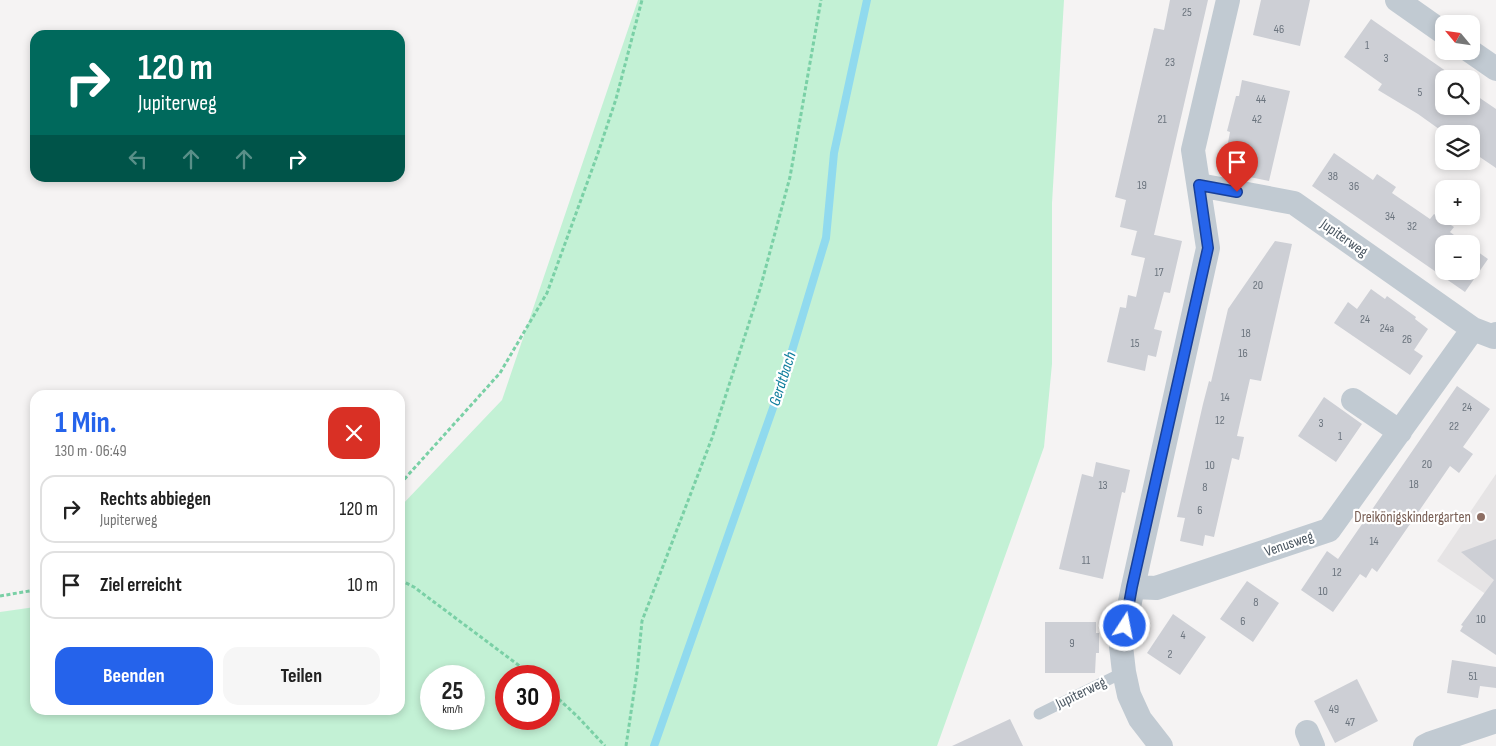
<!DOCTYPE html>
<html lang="de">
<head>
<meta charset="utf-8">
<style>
	:root { --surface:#fff; --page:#f6f6f6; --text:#222; --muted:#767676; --line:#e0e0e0; --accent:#2563eb }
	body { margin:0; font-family:"Sofia Sans Condensed",sans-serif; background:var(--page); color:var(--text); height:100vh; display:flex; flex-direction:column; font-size:19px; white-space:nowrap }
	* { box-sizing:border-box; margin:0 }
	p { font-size:16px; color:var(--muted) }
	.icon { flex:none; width:28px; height:28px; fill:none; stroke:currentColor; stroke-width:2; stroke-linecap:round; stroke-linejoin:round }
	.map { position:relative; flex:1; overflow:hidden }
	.drawer { position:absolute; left:30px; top:390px; width:375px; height:325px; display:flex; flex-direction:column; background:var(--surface); border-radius:15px; box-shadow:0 2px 8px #0003 }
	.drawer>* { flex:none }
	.hud { position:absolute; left:30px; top:30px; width:375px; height:152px; border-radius:15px; box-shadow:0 2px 8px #0003; background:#00695c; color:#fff; overflow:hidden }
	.needle { width:32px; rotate:299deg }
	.fabs { position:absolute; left:1435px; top:15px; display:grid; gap:10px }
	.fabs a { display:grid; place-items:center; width:45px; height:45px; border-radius:10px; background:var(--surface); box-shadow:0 2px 8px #0003; font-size:25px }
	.speed { position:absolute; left:420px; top:665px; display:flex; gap:10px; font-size:25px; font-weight:700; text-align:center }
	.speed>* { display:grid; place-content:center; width:65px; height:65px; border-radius:50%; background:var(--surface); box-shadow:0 2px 8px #0003; line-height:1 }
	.speed small { font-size:12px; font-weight:400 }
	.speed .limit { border:8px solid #d22; background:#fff; color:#111 }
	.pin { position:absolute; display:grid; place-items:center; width:42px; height:42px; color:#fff; margin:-51px -21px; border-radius:50% 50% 50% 0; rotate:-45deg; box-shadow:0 0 5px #0007 }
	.pin .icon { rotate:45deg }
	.me { position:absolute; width:55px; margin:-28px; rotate:11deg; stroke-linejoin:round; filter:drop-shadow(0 0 4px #0008) }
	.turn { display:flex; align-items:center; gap:18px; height:105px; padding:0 25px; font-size:22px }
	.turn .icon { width:65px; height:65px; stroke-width:2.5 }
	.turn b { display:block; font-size:35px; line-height:42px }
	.lanes { display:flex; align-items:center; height:48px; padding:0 25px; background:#0003; justify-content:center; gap:25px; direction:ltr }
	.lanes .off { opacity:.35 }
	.round { display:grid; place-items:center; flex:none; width:52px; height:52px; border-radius:15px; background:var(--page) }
	.headline { display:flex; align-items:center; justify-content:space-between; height:85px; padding:0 25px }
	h1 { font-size:30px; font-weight:700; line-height:38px; color:var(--accent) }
	.button { display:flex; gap:10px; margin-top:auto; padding:10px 25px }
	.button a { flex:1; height:58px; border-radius:15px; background:var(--accent); color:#fff; font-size:20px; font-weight:700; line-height:58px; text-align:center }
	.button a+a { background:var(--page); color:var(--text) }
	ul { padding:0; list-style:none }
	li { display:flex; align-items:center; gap:15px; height:68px; margin:0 10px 8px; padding:0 15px; border:2px solid var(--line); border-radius:15px }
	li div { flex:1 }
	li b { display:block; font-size:19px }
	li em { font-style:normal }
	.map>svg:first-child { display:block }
	.education { fill:#e6e4e5 }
	.green { fill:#c3f1d5; fill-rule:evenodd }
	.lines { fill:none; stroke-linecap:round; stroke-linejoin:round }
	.stream { stroke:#90daee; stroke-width:8 }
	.building { fill:#cdcfd5 }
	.path { stroke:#7ad0a6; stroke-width:3; stroke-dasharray:4 2.5; stroke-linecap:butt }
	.service { stroke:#c1cad2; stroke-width:11 }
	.minor { stroke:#c1cad2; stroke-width:24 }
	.route-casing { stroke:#184099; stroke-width:12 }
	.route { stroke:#2563eb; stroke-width:9 }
	.education-dot { fill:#8d6e63; stroke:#fff; stroke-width:2 }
	.labels { text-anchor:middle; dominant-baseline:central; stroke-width:4.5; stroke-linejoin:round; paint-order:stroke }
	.number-label { font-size:12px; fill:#6b747e }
	.street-label { font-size:15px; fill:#4a5661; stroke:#fff }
	.education-label { font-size:15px; fill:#785e54; stroke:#fff; text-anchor:end }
	.water-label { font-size:16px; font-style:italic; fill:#0c7c9b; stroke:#fff }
</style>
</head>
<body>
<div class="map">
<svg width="1496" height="746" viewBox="0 0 1496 746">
	<rect width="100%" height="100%" fill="#f5f3f3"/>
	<!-- education -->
	<path class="education" d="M1496,474V601L1437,561Z"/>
	<!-- green -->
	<path class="green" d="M638,0H1064L1052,203V364L1044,447L937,746H0V612L35,607V710H400V507L502,400ZM474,676V719H431V676ZM549,676V719H506V676Z"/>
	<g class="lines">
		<!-- stream -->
		<path class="stream" d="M654,746L785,374L826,238L834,153L867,0"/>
	</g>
	<!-- building -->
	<path class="building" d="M1170,0H1208L1154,235L1120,227L1126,200L1115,197L1154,28L1164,30Z
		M1261,0H1310L1300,46L1253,35Z
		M1371,19L1453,76L1452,79H1444V106H1471V92L1496,109V168L1471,151V134H1446L1418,114L1378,90L1382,84L1344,57Z
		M1242,80L1290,91L1269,181L1235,174L1240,151L1227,148L1230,132L1227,131L1236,96H1239Z
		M1334,153L1373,180L1377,174L1396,187L1392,193L1430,219L1434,214L1454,227L1450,232L1466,244H1444V271H1471V247L1488,259L1465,292L1312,186Z
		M1137,231L1182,241L1170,293L1164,292L1154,329L1162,331L1156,357L1148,355L1145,371L1107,362L1120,307L1126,308L1128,295L1136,297L1145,258L1131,255Z
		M1275,241L1292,244L1261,381L1250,379L1237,436L1244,437L1239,460L1232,458L1214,537L1205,535L1203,546L1180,541L1185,518L1177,517L1203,404L1209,381L1211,382L1228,309Z
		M1371,289L1385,299L1387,296L1416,317L1415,319L1428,329L1414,350L1423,356L1410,375L1334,323L1348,302L1357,309Z
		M1457,386L1490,409L1463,447L1473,454L1459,473L1450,466L1377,572L1372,568L1366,578L1360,574L1333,612L1301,590L1327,551L1338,559Z
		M1324,397L1362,424L1336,462L1298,436Z
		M1096,462L1130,470L1125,493L1122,492L1103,579L1059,569L1082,474L1093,477Z
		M1496,539V655L1460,631L1463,626L1461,625L1494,580L1461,552Z
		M1247,581L1279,603L1253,642L1220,619Z
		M1173,614L1206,637L1180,675L1147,653Z
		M1045,622H1096V633H1099V653H1096L1095,673H1045Z
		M1452,660L1496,667V688L1480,686L1478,698L1447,693Z
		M1357,679L1378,721L1335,743L1314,701Z
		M1010,719L1023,746H952Z"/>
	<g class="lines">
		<!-- path -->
		<path class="path" d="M400,484L500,373L547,293L598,153L616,99L642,0
			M400,580L414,587L533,676
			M0,596L35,590
			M549,690L578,717L605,746
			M626,746L637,672L642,621L712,438L760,289L790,177L821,0"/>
		<!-- service -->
		<path class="service" d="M1039,714L1124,672"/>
		<!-- minor -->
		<path class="minor" d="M1397,0L1444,33
			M1470,51L1496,69
			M1199,185L1294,203L1473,329L1494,337L1496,334
			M1353,400L1400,432
			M1133,587L1156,588L1329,530L1473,329
			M1307,732L1313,746
			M1161,746L1140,719L1129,695L1124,672L1121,646L1133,587L1208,248L1193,150L1228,0
			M1425,746L1431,743L1496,721"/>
	</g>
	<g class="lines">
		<!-- route casing -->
		<g class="route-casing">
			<path id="route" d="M1125,626L1132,587L1208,248L1199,185L1237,192"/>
		</g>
		<!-- route -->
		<use href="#route" class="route"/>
	</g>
	<!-- markers -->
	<circle class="education-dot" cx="1481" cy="517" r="5"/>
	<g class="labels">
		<!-- number labels -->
		<g class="number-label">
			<text x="1187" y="12">25</text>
			<text x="1279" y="29">46</text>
			<text x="1367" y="45">1</text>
			<text x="1386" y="58">3</text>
			<text x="1170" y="62">23</text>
			<text x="1420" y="92">5</text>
			<text x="1261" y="99">44</text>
			<text x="1162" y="119">21</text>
			<text x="1257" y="119">42</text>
			<text x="1333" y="176">38</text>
			<text x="1142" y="185">19</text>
			<text x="1354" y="186">36</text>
			<text x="1390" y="216">34</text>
			<text x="1412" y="226">32</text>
			<text x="1159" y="272">17</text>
			<text x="1258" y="285">20</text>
			<text x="1365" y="319">24</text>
			<text x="1387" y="328">24a</text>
			<text x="1246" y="333">18</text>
			<text x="1407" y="339">26</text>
			<text x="1135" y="343">15</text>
			<text x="1243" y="353">16</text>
			<text x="1225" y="397">14</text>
			<text x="1467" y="407">24</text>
			<text x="1220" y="420">12</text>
			<text x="1321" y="423">3</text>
			<text x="1454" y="426">22</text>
			<text x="1340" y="436">1</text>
			<text x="1427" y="464">20</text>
			<text x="1210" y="465">10</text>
			<text x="1414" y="484">18</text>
			<text x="1103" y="485">13</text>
			<text x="1205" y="487">8</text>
			<text x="1200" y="510">6</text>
			<text x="1374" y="541">14</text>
			<text x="1086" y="560">11</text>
			<text x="1337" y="572">12</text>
			<text x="1323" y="591">10</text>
			<text x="1256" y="602">8</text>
			<text x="1481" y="619">10</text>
			<text x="1243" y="621">6</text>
			<text x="1183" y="635">4</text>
			<text x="1072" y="643">9</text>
			<text x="1170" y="654">2</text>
			<text x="1473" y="676">51</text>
			<text x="1334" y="709">49</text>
			<text x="1350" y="722">47</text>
		</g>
		<!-- street labels -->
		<g class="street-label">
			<text transform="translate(1344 238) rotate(35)">Jupiterweg</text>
			<text transform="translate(1289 544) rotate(-19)">Venusweg</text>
			<text transform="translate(1081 693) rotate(-26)">Jupiterweg</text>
		</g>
		<!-- education labels -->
		<g class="education-label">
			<text x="1471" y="517">Dreikönigskindergarten</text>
		</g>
		<!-- water labels -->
		<g class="water-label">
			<text transform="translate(783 379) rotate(-72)">Gerdtbach</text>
		</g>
	</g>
</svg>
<div class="fabs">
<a><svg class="needle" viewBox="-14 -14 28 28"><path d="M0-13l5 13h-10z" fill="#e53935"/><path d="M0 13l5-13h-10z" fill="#767676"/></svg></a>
<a><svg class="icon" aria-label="search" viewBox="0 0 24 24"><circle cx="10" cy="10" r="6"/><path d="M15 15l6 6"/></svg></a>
<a><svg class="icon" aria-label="layers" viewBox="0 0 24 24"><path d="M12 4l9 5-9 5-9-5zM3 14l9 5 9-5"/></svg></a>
<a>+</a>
<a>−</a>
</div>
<div class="speed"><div>25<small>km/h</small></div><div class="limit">30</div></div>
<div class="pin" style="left:1237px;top:192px;background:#d93025"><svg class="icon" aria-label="arrive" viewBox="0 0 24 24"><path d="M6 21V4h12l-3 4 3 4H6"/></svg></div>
<svg class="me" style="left:1125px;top:626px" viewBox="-20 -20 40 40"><circle r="17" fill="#2563eb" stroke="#fff" stroke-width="3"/><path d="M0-11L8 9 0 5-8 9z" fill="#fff"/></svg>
<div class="hud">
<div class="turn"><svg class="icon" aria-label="right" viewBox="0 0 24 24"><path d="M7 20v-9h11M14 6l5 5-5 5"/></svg><div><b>120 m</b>Jupiterweg</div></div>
<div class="lanes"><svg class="icon off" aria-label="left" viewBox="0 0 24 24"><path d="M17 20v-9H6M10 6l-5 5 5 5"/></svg><svg class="icon off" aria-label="ahead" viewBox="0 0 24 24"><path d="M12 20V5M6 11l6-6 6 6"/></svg><svg class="icon off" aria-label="ahead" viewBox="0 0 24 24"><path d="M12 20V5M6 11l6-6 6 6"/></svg><svg class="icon" aria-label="right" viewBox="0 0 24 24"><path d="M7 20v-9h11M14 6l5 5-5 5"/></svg></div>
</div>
<section class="drawer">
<div class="headline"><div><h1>1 Min.</h1><p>130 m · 06:49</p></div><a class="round" style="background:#d93025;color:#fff"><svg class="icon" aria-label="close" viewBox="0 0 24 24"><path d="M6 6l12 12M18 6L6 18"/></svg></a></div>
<ul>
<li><svg class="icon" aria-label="right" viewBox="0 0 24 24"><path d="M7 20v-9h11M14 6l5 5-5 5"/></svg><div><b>Rechts abbiegen</b><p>Jupiterweg</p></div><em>120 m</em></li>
<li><svg class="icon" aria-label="arrive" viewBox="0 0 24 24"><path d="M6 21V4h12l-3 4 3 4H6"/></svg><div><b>Ziel erreicht</b></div><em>10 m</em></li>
</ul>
<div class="button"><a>Beenden</a><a>Teilen</a></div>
</section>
</div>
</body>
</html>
